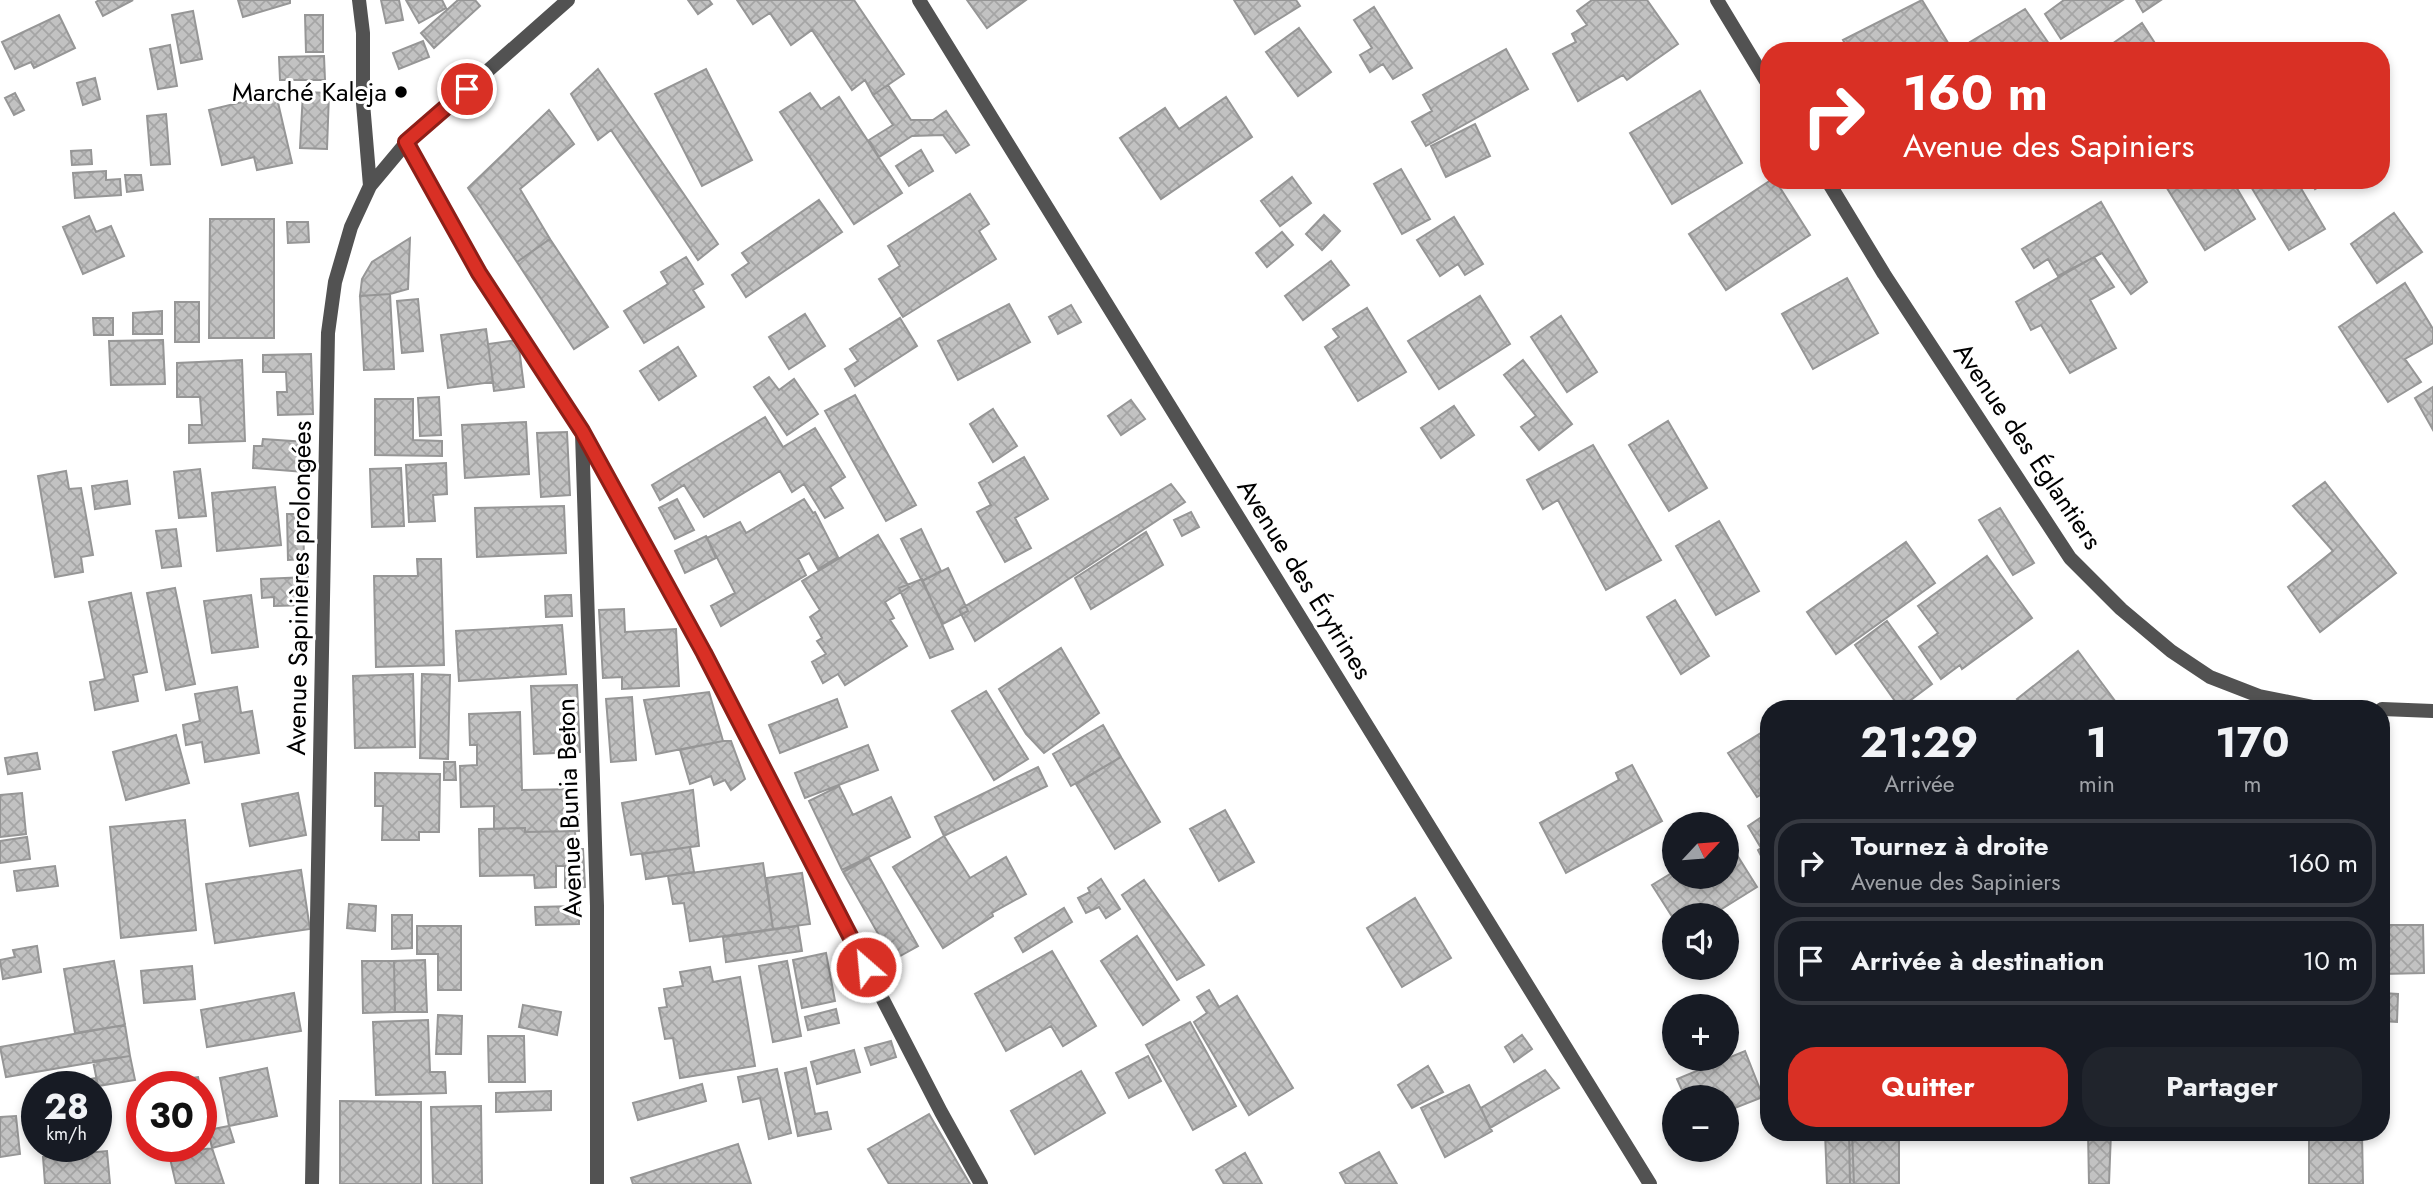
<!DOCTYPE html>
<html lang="fr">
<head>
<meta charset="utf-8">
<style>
	:root { --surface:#171b24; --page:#20242c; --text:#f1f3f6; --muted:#9ea1a6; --line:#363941; --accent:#d93025 }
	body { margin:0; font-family:Jost,sans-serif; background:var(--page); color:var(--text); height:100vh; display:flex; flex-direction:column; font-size:26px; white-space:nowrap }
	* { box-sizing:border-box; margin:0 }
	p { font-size:23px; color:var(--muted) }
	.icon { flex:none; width:38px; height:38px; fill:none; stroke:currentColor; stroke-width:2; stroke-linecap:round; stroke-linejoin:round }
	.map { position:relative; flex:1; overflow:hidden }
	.panel { position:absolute; left:1760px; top:700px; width:630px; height:441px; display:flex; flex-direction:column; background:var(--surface); border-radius:28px; box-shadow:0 4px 10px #0003 }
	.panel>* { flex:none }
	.hud { position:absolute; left:1760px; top:42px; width:630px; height:147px; border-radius:28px; box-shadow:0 4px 10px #0003; background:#d93025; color:#fff; overflow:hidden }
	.needle { width:46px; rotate:64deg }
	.fabs { position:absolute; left:1662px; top:812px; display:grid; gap:14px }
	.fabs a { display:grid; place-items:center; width:77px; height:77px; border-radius:50%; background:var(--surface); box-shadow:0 4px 10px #0003; font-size:35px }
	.speed { position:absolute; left:21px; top:1071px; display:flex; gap:14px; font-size:35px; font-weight:700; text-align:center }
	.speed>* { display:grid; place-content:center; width:91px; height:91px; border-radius:50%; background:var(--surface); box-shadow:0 4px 10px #0003; line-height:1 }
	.speed small { font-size:18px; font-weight:400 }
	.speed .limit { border:10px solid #d22; background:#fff; color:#111 }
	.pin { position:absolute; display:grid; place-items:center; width:60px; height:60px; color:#fff; margin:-30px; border:4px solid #fff; border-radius:50%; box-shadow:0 2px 7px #0007 }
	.me { position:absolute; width:77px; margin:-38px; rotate:333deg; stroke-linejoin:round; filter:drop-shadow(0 0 5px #0008) }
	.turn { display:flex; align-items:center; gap:24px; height:147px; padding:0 28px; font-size:32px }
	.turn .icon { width:91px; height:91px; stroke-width:2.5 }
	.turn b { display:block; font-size:49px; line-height:60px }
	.eta { display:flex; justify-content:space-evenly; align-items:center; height:119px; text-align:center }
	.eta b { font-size:42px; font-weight:700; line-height:49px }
	.button { display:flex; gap:14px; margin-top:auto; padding:14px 28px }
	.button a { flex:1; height:80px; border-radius:28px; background:var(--accent); color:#fff; font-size:28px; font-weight:700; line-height:80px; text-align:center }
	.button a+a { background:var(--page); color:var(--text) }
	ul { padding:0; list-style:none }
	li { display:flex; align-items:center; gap:21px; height:88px; margin:0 14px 10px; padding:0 14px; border:4px solid var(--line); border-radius:28px }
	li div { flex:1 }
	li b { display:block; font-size:26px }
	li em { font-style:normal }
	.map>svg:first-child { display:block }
	.building { fill:url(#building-cross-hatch); stroke:#969696; stroke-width:2 }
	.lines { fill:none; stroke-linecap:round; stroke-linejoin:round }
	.street { stroke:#525252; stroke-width:14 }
	.route-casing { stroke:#8d1f18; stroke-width:18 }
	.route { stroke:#d93025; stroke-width:12 }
	.poi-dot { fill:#000; stroke:#fff; stroke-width:2.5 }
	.labels { text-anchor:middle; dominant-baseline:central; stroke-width:6; stroke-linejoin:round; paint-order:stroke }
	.poi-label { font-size:26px; fill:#000; stroke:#fff; text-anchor:end }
	.street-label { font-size:26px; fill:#000; stroke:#fff }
</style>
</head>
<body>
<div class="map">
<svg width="2433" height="1184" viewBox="0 0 2433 1184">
	<defs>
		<pattern id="building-cross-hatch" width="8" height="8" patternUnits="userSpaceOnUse" patternTransform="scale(1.75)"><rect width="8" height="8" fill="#c2c2c2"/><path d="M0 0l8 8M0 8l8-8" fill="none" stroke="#a5a5a5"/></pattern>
	</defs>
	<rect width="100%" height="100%" fill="#fff"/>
	<!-- building -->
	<path class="building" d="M99,0H133L103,16L96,2Z
		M238,0H290V3L243,17Z
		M381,0H399L403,20L386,23Z
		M406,0H442L446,8L419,23Z
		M458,0H475L480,6L434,48L421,33Z
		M688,0H709L712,4L698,14Z
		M737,0H854L904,74L873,95L865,80L852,90L812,30L791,45L770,13L753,24Z
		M967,0H1026L987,28Z
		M1234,0H1296L1300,6L1255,34Z
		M1592,0H1647L1678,44L1627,80L1623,75L1578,101L1553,54L1576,42L1572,34L1587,25L1577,11Z
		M1922,0L1953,51H1849L1843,40Z
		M2064,0H2123L2061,39L2045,14Z
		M2136,0H2161L2143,12Z
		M1374,7L1412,68L1393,79L1383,64L1370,72L1360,55L1372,48L1354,20Z
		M2025,9L2054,51H1976L1970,42Z
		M193,11L202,59L181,63L172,15Z
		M59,15L75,48L34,68L31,62L15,69L2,42Z
		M305,15H323V52H306Z
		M2142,23L2160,51H2102Z
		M1299,28L1331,72L1298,96L1266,52Z
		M423,41L429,57L399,69L393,53Z
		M170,45L177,86L158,89L150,49Z
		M1506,49L1528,89L1426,146L1412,122L1432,111L1423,95Z
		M324,56L325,80H280L279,57Z
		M598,69L718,244L698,260L611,130L598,140L571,94Z
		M706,69L752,160L702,186L655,94Z
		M95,78L100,99L83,105L77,83Z
		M888,85L911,120H933L946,111L969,145L956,153L943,135L912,136L879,157L869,140L893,125L873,95Z
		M1700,91L1742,163L1672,204L1630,133Z
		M303,92L329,93L327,149L300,148Z
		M15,93L24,110L14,115L5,98Z
		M810,93L821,109L839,97L902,193L854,224L780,112Z
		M276,94L292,163L257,170L254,157L222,165L209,110Z
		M1226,97L1252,137L1161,199L1120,138L1165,108L1179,129Z
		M549,110L574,144L520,189L550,239L517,262L468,188Z
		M166,114L170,164L151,165L147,116Z
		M1475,124L1490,156L1446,177L1431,146Z
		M91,150L92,164L72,165L71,151Z
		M921,150L933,171L909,186L896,166Z
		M1401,169L1430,219L1402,234L1374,184Z
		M106,171V180L120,179L121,195L75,198L73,173Z
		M125,175H141L143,190L127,192Z
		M1292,177L1311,203L1280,226L1261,201Z
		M1771,180H1775L1810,235L1726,290L1689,234Z
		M2162,180H2232L2255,219L2205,250Z
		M2247,180H2296L2325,229L2289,250Z
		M2310,180H2330L2315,189Z
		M970,194L989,224L979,231L996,259L903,317L879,279L900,266L888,246Z
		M819,200L842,232L746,297L732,275L749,263L742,253Z
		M2101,202L2147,282L2131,294L2102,253L2058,276L2048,259L2034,268L2022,249Z
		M2394,213L2422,252L2377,283L2351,244Z
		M1324,215L1340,231L1322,250L1306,234Z
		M89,216L96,232L111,226L124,256L83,274L63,227Z
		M1454,217L1483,264L1465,275L1458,264L1440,276L1417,240Z
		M210,219H274V338H209Z
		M287,222H308L309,242L288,243Z
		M1282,232L1293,245L1267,267L1256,253Z
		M410,238L408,289L390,294L360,296L362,279L372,262Z
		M550,239L608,327L574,349L517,262Z
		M686,257L703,284L693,290L704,307L644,343L624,311L668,284L661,272Z
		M2094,257L2114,287L2090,300L2116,348L2070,373L2041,325L2031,330L2016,302Z
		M1331,261L1349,285L1303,320L1285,296Z
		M1847,278L1878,333L1813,369L1782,314Z
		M2405,283L2433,329V343L2405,359L2421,382L2388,402L2339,327Z
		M390,294L394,369L364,370L360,296Z
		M1480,296L1510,344L1439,389L1408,341Z
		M418,299L423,351L402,353L397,301Z
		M175,302H199V342H175Z
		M1009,304L1030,342L958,380L938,341Z
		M1071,305L1081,322L1058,334L1049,317Z
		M1367,308L1406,372L1358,401L1325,347L1339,337L1333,329Z
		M162,311V334H133V313Z
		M805,314L825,346L789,369L769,337Z
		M1561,316L1597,372L1567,392L1531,337Z
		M93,318H113V335H94Z
		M900,318L917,346L855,386L845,369L858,361L850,349Z
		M486,329L493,382L448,388L441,335Z
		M163,340L165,384L111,385L109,341Z
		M518,340L524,387L494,391L488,344Z
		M678,347L696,376L659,400L640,371Z
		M311,354L313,414L278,415L277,392H287L286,372H263V355Z
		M242,360L245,441L189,443V425H202L200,397H177V363Z
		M1523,360L1572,424L1539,450L1521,427L1536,416L1504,375Z
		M769,377L779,390L794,379L818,414L787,435L754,387Z
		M2433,387V430L2415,398Z
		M855,395L916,505L886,521L825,411Z
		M439,397L441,435L420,436L418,398Z
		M375,399H413V440L442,441V456L375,455Z
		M1131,400L1145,419L1121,435L1108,416Z
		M1454,406L1474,435L1441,458L1421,428Z
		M993,409L1017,446L993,462L970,424Z
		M765,417L783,447L815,428L845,477L830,487L843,508L825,518L804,484L792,492L780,471L704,517L684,485L660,500L652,485Z
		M1668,421L1707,488L1669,511L1629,445Z
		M526,422L529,474L465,478L462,425Z
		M567,432L570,495L541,497L537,433Z
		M263,439L306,442L304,472L253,468L254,446H262Z
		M1593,445L1661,560L1606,590L1558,500L1543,509L1527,480Z
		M1024,457L1048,499L1015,518L1031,548L1005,562L977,512L991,505L979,483Z
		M446,463L447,494L433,495L435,521L409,522L406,465Z
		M401,468L404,526L372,527L370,469Z
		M200,469L206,516L179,518L174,472Z
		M66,471L69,489L81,488L93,555L81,557L83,572L55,577L38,476Z
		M127,481L130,504L95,509L92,486Z
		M2325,482L2396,573L2320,632L2288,587L2333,551L2293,506Z
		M1171,484L1185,502L975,641L959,610Z
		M275,487L281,545L217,551L212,493Z
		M677,499L694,530L675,539L659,508Z
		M804,499L813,513L815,512L838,557L818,569L809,553L798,559L806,575L721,626L711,606L735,593L707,538L740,522L746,533Z
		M564,506L566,553L477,557L475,508Z
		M2000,508L2034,563L2013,575L1979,520Z
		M1191,512L1199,527L1182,536L1174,520Z
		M287,514H303L304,559L288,560Z
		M1719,521L1759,591L1716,615L1676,546Z
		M176,529L181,566L162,568L156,531Z
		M921,529L941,571L922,581L901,539Z
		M1146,532L1163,565L1091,609L1075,578Z
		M878,535L909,587L885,602L894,618L890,620L907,646L845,685L838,674L823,683L812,662L826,654L817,641L822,638L810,617L820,610L802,581Z
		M706,536L716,558L685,573L675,551Z
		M1906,542L1935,583L1836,654L1807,612Z
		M1987,556L2032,618L1962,669L1960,665L1941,679L1919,647L1938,633L1918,606Z
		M417,559H441L444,665L376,667L374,576H418Z
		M948,568L968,611L943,624L922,581Z
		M308,577L309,605L274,606V597L262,598L261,579Z
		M922,579L953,649L930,658L899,588Z
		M175,588L195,684L166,690L147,593Z
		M131,593L147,672L133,675L138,701L95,710L90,682L105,679L89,602Z
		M251,595L258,647L212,653L204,601Z
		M566,595H571L572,616L546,617L545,596Z
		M1675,600L1709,656L1681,674L1647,617Z
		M624,609L625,632L676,629L679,686L622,689V677L603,678L599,610Z
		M1887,621L1932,684L1900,708L1855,645Z
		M562,625L566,674L459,681L456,631Z
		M1061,648L1099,713L1044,753L1026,734L999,689Z
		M2078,651L2121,709H2027L2017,699Z
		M413,674L415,747L355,748L353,676Z
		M422,674L450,675L448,759L420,758Z
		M577,685L580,752L534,754L531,686Z
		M237,687L241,713L252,711L259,753L205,762L202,742L186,745L183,725L200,721L195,694Z
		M986,691L1028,759L994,780L952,711Z
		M709,692L723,741L656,754L644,700Z
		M632,697L636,760L611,762L606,699Z
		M837,699L847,727L780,753L769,725Z
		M520,712L522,790L578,789L579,831L525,832V828L494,829V806L461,807L460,766L477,765V745H470L469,714Z
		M1103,725L1121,757L1071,786L1053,754Z
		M1769,728V790L1757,797L1728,753Z
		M176,735L189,783L126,800L113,752Z
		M723,741H731L745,779L731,790L725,780L714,785L711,776L690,784L680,750Z
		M868,745L878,770L805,798L795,773Z
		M37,753L40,769L8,774L5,758Z
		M1121,757L1160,822L1115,849L1076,784Z
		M444,762H455L456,780H444Z
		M1632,765L1662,821L1566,873L1540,823L1619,780L1616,773Z
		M1038,767L1047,786L944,836L935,817Z
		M375,773L440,774L439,832H419V840H382L383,806H375Z
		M839,786L853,815L891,797L910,837L842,870L809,801Z
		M693,790L699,846L631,855L622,803Z
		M22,793L26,834L0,837V795Z
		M298,793L306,835L250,846L242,804Z
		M1225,810L1254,862L1219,881L1190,829Z
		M1769,812V871L1758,850L1761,848L1748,826Z
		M185,820L196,930L121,938L110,827Z
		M525,828V832L575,831L576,849H583L585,887L565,888V866H556V887L535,888L534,875L480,876L479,829Z
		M944,836L970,878L1006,857L1026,894L992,913L993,916L943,948L893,867Z
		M27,837L30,859L0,863V841Z
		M1727,839L1757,887L1712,915H1675V921L1652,885L1675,871V877H1727Z
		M690,847L694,872L646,879L642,854Z
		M869,858L918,946L893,960L843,872Z
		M763,863L773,929L690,941L684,903L673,904L668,876Z
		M55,866L58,886L17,891L14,871Z
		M301,870L310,929L215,943L206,884Z
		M802,873L810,924L773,929L766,878Z
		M1101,879L1120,909L1106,918L1099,907L1086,913L1078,898L1090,892L1088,888Z
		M1144,880L1204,965L1177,980L1122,895Z
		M1415,898L1451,958L1402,987L1367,928Z
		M349,904L376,906L375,931L347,928Z
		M579,906V924L536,925L535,907Z
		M1064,908L1072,922L1023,952L1015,938Z
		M392,915H412V948L392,949Z
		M2382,925H2423L2424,973L2382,974Z
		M417,926H461V990H438V954H417Z
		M798,926L802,951L726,962L723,937Z
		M1137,936L1179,1000L1143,1025L1101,961Z
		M37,946L41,972L3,979L0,960L15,957L13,950Z
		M1052,951L1096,1026L1063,1046L1051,1026L1006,1051L975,994Z
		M826,953L835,1001L802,1008L793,960Z
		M425,960L427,1012H395L394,961Z
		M114,961L125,1025L75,1033L64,969Z
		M362,961H394L395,1012L363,1013Z
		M787,961L801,1036L773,1042L759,966Z
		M192,966L195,999L144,1003L141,971Z
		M710,967L713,982L740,977L755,1066L680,1078L673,1038L665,1039L659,1008L667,1007L664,989L683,986L680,972Z
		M1209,990L1219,1007L1237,996L1293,1088L1249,1115L1194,1022L1207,1013L1197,997Z
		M294,993L301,1031L207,1047L201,1010Z
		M2382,993L2398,994L2397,1022L2382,1021Z
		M523,1005L561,1012L557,1035L519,1027Z
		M836,1009L839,1023L808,1030L805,1017Z
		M438,1015L462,1016L461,1054H436Z
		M428,1020L430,1072H445L446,1093L376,1095L373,1022Z
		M1190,1022L1236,1106L1193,1130L1146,1045Z
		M125,1025L130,1056L6,1077L0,1047Z
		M1522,1035L1532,1049L1514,1062L1505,1047Z
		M488,1036H524L525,1082H489Z
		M891,1041L896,1057L871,1065L865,1048Z
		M854,1050L860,1072L817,1084L811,1062Z
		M1745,1051L1763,1097L1727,1111V1097H1685L1677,1079Z
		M130,1056L135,1080L98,1086L93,1061Z
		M1148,1056L1161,1081L1129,1098L1116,1073Z
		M1428,1066L1443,1092L1412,1108L1398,1085Z
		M267,1068L277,1116L229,1126L220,1078Z
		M806,1068L815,1114L827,1112L831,1129L798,1136L785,1073Z
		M777,1069L791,1133L769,1139L760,1098L743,1102L738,1077Z
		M1545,1070L1559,1088L1490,1128L1481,1108Z
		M1081,1071L1105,1113L1035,1154L1011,1111Z
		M198,1077L200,1087H177L176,1080Z
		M96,1078L106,1131L96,1133V1087H49Z
		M702,1084L706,1101L638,1120L633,1103Z
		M1469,1085L1492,1131L1445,1157L1421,1108Z
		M551,1091V1110L496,1112V1093Z
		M340,1101L421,1102V1184H340Z
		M481,1106L482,1184H433L431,1107Z
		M929,1114L970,1184H889L868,1149Z
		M16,1116L20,1154L0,1157V1117Z
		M229,1126L234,1142L212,1148L208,1130Z
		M1825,1132H1852L1854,1184H1827Z
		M1849,1132H1899V1184H1850Z
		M2088,1132H2111L2109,1184H2089Z
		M2309,1134H2362L2363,1184H2309Z
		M738,1144L751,1184H633L631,1178Z
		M212,1148L224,1184H176L169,1154Z
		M107,1151L110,1184H45L43,1157Z
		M1379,1152L1397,1184H1346L1340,1173Z
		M1245,1153L1262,1184H1224L1216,1170Z"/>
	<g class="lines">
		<!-- street -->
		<path class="street" d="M919,0L1650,1184
			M1717,0L1769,86
			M406,143L479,273L582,431L704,653L941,1112L981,1184
			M1827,180L1884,274L2070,558L2121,609L2171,651L2210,677L2259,696L2318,708L2364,709
			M370,186L406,143L568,0
			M582,433L597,906V1184
			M2382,709L2433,711
			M312,1184L328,333L335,282L351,227L370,186L363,103V33L359,0"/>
	</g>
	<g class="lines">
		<!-- route casing -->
		<g class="route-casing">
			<path id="route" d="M467,89L406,142L479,273L582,431L704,653L866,967"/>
		</g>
		<!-- route -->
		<use href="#route" class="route"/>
	</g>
	<!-- markers -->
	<circle class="poi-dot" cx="401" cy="92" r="7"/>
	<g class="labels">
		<!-- poi labels -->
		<g class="poi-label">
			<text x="387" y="92">Marché Kaleja</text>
		</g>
		<!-- street labels -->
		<g class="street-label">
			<text transform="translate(2028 446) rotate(56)">Avenue des Églantiers</text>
			<text transform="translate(1305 579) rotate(58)">Avenue des Érytrines</text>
			<text transform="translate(299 588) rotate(-89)">Avenue Sapinières prolongées</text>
			<text transform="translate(569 808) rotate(-92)">Avenue Bunia Beton</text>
		</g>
	</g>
</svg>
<div class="fabs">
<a><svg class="needle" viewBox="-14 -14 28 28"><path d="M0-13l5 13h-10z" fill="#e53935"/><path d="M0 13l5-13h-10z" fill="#9ea1a6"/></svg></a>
<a><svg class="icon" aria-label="sound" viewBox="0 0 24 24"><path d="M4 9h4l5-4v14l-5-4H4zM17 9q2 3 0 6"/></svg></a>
<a>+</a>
<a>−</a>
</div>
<div class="speed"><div>28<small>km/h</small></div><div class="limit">30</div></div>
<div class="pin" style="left:467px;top:89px;background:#d93025"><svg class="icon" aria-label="arrive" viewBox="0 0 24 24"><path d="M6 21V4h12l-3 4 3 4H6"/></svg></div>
<svg class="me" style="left:866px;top:967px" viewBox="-20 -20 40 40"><circle r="17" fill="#d93025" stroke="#fff" stroke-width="3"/><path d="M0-11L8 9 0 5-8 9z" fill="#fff"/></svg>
<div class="hud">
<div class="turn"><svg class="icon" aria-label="right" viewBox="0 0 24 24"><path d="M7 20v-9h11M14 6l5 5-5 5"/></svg><div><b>160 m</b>Avenue des Sapiniers</div></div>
</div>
<section class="panel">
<div class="eta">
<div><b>21:29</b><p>Arrivée</p></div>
<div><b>1</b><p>min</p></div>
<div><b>170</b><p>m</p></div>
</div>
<ul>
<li><svg class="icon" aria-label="right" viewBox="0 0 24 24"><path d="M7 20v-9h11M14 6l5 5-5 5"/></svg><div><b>Tournez à droite</b><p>Avenue des Sapiniers</p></div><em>160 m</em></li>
<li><svg class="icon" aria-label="arrive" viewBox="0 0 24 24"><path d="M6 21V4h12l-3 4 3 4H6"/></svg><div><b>Arrivée à destination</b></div><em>10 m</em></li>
</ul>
<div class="button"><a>Quitter</a><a>Partager</a></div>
</section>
</div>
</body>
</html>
